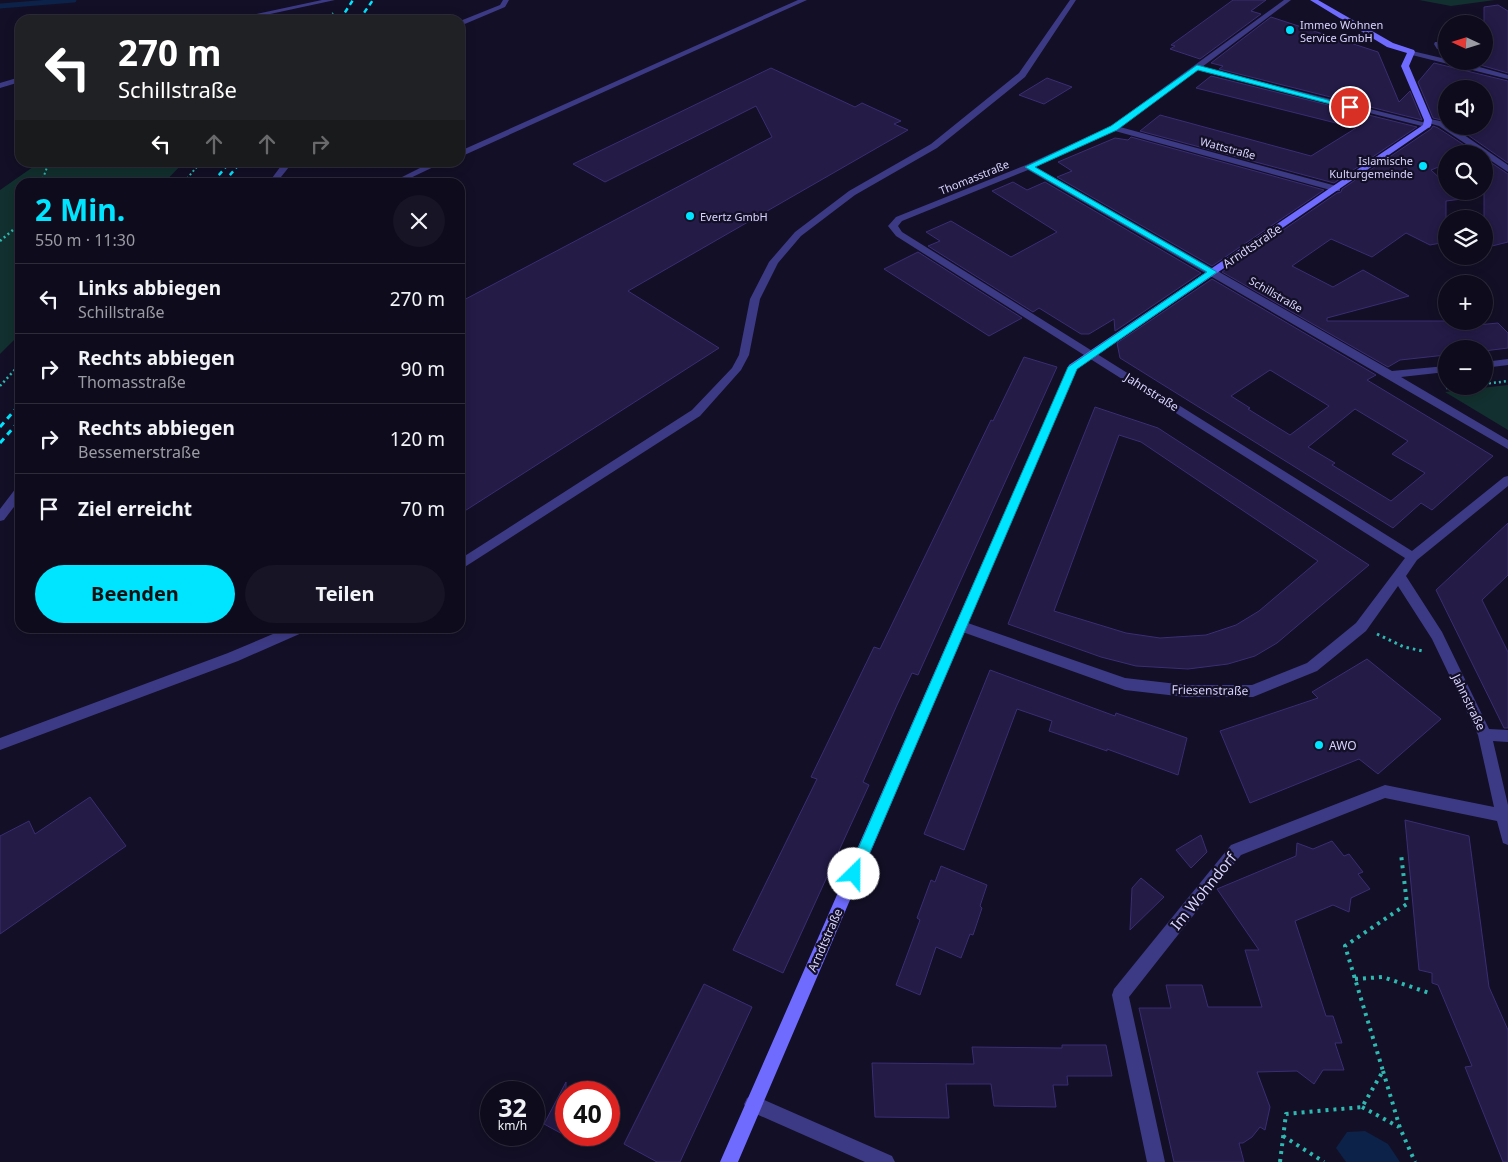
<!DOCTYPE html>
<html lang="de">
<head>
<meta charset="utf-8">
<style>
	:root { --surface:#0e0b1c; --page:#171425; --text:#f1f3f6; --muted:#9b9ba3; --line:#2e2b3b; --accent:#00e5ff }
	body { margin:0; font-family:"Noto Sans",sans-serif; background:var(--page); color:var(--text); height:100vh; display:flex; flex-direction:column; font-size:19px; white-space:nowrap }
	* { box-sizing:border-box; margin:0 }
	p { font-size:16px; color:var(--muted) }
	.icon { flex:none; width:28px; height:28px; fill:none; stroke:currentColor; stroke-width:2; stroke-linecap:round; stroke-linejoin:round }
	.map { position:relative; flex:1; overflow:hidden }
	.details { position:absolute; left:15px; top:178px; width:450px; height:455px; display:flex; flex-direction:column; background:var(--surface); border-radius:15px; box-shadow:0 2px 12px #0003,0 0 0 1px var(--line) }
	.details>* { flex:none }
	.top-card { position:absolute; left:15px; top:15px; width:450px; height:152px; border-radius:15px; box-shadow:0 2px 12px #0003,0 0 0 1px var(--line); background:#202124; color:#fff; overflow:hidden }
	.needle { width:32px; rotate:274deg }
	.controls { position:absolute; left:1438px; top:15px; display:grid; gap:10px }
	.controls a { display:grid; place-items:center; width:55px; height:55px; border-radius:50%; background:var(--surface); box-shadow:0 2px 12px #0003,0 0 0 1px var(--line); font-size:25px }
	.speed { position:absolute; left:480px; top:1081px; display:flex; gap:10px; font-size:25px; font-weight:700; text-align:center }
	.speed>* { display:grid; place-content:center; width:65px; height:65px; border-radius:50%; background:var(--surface); box-shadow:0 2px 12px #0003,0 0 0 1px var(--line); line-height:1 }
	.speed small { font-size:12px; font-weight:400 }
	.speed .limit { border:8px solid #d22; background:#fff; color:#111 }
	.pin { position:absolute; display:grid; place-items:center; width:42px; height:42px; color:#fff; margin:-21px; border:2px solid #fff; border-radius:50%; box-shadow:0 1px 5px #0007 }
	.me { position:absolute; width:55px; margin:-28px; rotate:23deg; stroke-linejoin:round; filter:drop-shadow(0 0 4px #0008) }
	.turn { display:flex; align-items:center; gap:18px; height:105px; padding:0 20px; font-size:22px }
	.turn .icon { width:65px; height:65px; stroke-width:2.5 }
	.turn b { display:block; font-size:35px; line-height:42px }
	.lanes { display:flex; align-items:center; height:48px; padding:0 20px; background:#0003; justify-content:center; gap:25px; direction:ltr }
	.lanes .off { opacity:.35 }
	.round { display:grid; place-items:center; flex:none; width:52px; height:52px; border-radius:26px; background:var(--page) }
	.head { display:flex; align-items:center; justify-content:space-between; height:85px; padding:0 20px }
	h1 { font-size:30px; font-weight:700; line-height:38px; color:var(--accent) }
	.button { display:flex; gap:10px; margin-top:auto; padding:10px 20px }
	.button a { flex:1; height:58px; border-radius:30px; background:var(--accent); color:#111; font-size:20px; font-weight:700; line-height:58px; text-align:center }
	.button a+a { background:var(--page); color:var(--text) }
	ul { padding:0; list-style:none }
	li { display:flex; align-items:center; gap:15px; height:70px; padding:0 20px; border-top:1px solid var(--line) }
	li div { flex:1 }
	li b { display:block; font-size:19px }
	li em { font-style:normal }
	.map>svg:first-child { display:block }
	.green { fill:#12302f }
	.water { fill:#0c2248 }
	.lines { fill:none; stroke-linecap:round; stroke-linejoin:round }
	.stream { stroke:#0c2248; stroke-width:5 }
	.building { fill:#241b47; stroke:#3b2d73; fill-rule:evenodd }
	.path-far3 { stroke:#2fb8b0; stroke-width:2; stroke-dasharray:2 2.5; stroke-linecap:butt }
	.path-far2 { stroke:#2fb8b0; stroke-width:2.5; stroke-dasharray:2 3; stroke-linecap:butt }
	.path-far1 { stroke:#2fb8b0; stroke-width:3; stroke-dasharray:2.5 4; stroke-linecap:butt }
	.path { stroke:#2fb8b0; stroke-width:4; stroke-dasharray:3 5; stroke-linecap:butt }
	.lane { fill:#3d3a85; fill-rule:evenodd }
	.street { fill:#3d3a85; fill-rule:evenodd }
	.secondary { fill:#6f6bff; fill-rule:evenodd }
	.rail-far1 { stroke:#00e5ff; stroke-width:2.5; stroke-dasharray:5 4; stroke-linecap:butt }
	.rail { stroke:#00e5ff; stroke-width:3; stroke-dasharray:6 5; stroke-linecap:butt }
	.route { fill:#00e5ff; stroke:#0095a6 }
	.poi-dot { fill:#00e5ff; stroke:#130f26; stroke-width:2 }
	.labels { text-anchor:middle; dominant-baseline:central; stroke-width:4.5; stroke-linejoin:round; paint-order:stroke }
	.far-poi-label { font-size:11px; fill:#d9d4ff; stroke:#130f26; text-anchor:start }
	.far-street-label { font-size:11px; fill:#d9d4ff; stroke:#130f26 }
	.street-label { font-size:12px; fill:#d9d4ff; stroke:#130f26 }
	.poi-label { font-size:12px; fill:#d9d4ff; stroke:#130f26; text-anchor:start }
	.near-street-label { font-size:15px; fill:#d9d4ff; stroke:#130f26 }
</style>
</head>
<body>
<div class="map">
<svg width="1508" height="1162" viewBox="0 0 1508 1162">
	<rect width="100%" height="100%" fill="#130f26"/>
	<!-- green -->
	<path class="green" d="M1419,0H1495L1451,6Z
		M40,162L183,163L165,182H20V334L0,354V190Z
		M1508,385V430L1445,392Z"/>
	<!-- water -->
	<path class="water" d="M1365,1131L1388,1144L1400,1162H1346L1336,1148L1347,1132Z"/>
	<g class="lines">
		<!-- stream -->
		<path class="stream" d="M0,6L74,0"/>
	</g>
	<!-- building -->
	<path class="building" d="M1233,0H1266L1251,11L1261,14L1200,59L1170,49L1175,46L1171,45Z
		M1498,5L1508,11V73L1466,61H1484V7Z
		M1271,17L1378,52L1399,102L1410,91L1422,120L1219,69L1223,66L1211,63Z
		M1434,63L1508,81V163L1455,126H1484V89H1446V121L1433,118L1418,82Z
		M771,68L855,107L862,103L901,121L894,124L908,130L628,291L719,348L460,514V302L772,137L756,106L605,182L573,164Z
		M1211,76L1417,127L1334,183L1140,131L1160,115L1311,156L1356,128L1196,88Z
		M1047,78L1072,87L1044,104L1019,95Z
		M1433,126L1438,128L1475,152L1446,154V164L1431,170L1446,184V191H1454L1462,199L1446,201V242L1430,245L1406,233L1372,257L1331,239L1292,266L1333,287L1363,270L1409,296L1327,318V321H1474L1477,325L1498,323L1508,333V348L1484,351V349H1446V355L1400,360L1388,367L1222,272L1337,193L1341,192L1342,189L1431,129Z
		M1131,137L1324,190L1212,266L1057,177L1072,171L1058,162L1115,138L1128,140Z
		M1484,158L1508,174V242L1484,248Z
		M1013,182L1027,190L1045,182L1201,273L1115,331L1114,319L1089,334H1081L1039,308L1033,312L928,246L940,241L926,232L951,221L1011,257L1057,232L992,191Z
		M918,252L1022,318L989,336L884,269Z
		M1212,279L1376,375L1367,380L1493,456L1432,510L1421,503L1393,528L1120,358L1117,343ZM1270,370L1329,406L1290,435L1248,409L1250,408L1231,396ZM1355,409L1408,441L1392,454L1425,473L1391,501L1332,465L1335,463L1308,447Z
		M1024,357L1057,367L918,675L912,673L897,705L863,782L869,785L783,973L733,950L817,779L811,777L874,647L880,649L991,420L993,421Z
		M1095,407L1158,428L1369,565L1277,643L1255,656L1228,664L1188,669L1136,666L1101,657L1008,624ZM1119,435L1141,442L1318,561L1259,611L1236,625L1206,635L1160,638L1126,633L1054,611Z
		M1508,523V575L1482,600L1508,652V728H1504L1436,590Z
		M1367,659L1441,719L1378,774L1359,759L1250,803L1220,731L1318,698L1312,692Z
		M990,670L1115,716L1116,713L1187,738L1178,775L1107,749V751L1049,731L1052,721L1017,709L964,850L924,834Z
		M90,797L126,846L0,934V836L29,821L35,834Z
		M1405,820L1469,836L1489,987L1508,1030V1162H1503L1465,1067L1472,1066L1438,985L1432,983V973L1419,970Z
		M1201,835L1207,852L1191,868L1176,850Z
		M1332,841L1344,856L1349,854L1363,872L1358,874L1370,889L1351,898L1349,912L1333,905L1295,921L1326,1016H1333L1342,1043H1335L1344,1070H1323L1314,1084L1297,1071L1257,1072L1270,1107L1265,1130L1260,1127L1252,1137L1243,1143H1239L1244,1162H1174L1139,1008H1171L1166,985H1202L1208,1007H1262L1245,950H1259L1217,889L1296,856L1297,843L1313,849Z
		M941,866L987,885L980,906L982,908L973,935L970,934L961,958L936,947L920,995L896,985L920,920L917,918L931,880L935,882Z
		M1141,878L1164,897L1130,930L1132,888Z
		M704,984L752,1007L680,1162H657L624,1144Z
		M1062,1045H1106L1112,1076H1067L1068,1085H1053L1056,1107L994,1106L991,1084H946L949,1118L875,1117L872,1063L974,1064L972,1047L1062,1048Z
		M566,1082V1136L544,1124Z"/>
	<g class="lines">
		<!-- path-far3 -->
		<path class="path-far3" d="M326,20L333,13
			M44,182L42,181L49,162
			M184,182L201,162"/>
		<!-- path-far2 -->
		<path class="path-far2" d="M0,241L20,224
			M1484,384L1508,381
			M0,386L20,364
			M1446,388L1463,386"/>
		<!-- path-far1 -->
		<path class="path-far1" d="M1377,634L1404,647L1423,651"/>
		<!-- path -->
		<path class="path" d="M1355,979L1383,977L1432,994
			M1383,1071L1400,1128L1415,1162
			M1362,1107L1399,1127
			M1283,1136L1324,1162
			M1280,1162L1286,1114L1362,1107L1383,1071L1345,946L1407,904L1401,854"/>
		<!-- lane -->
		<path class="lane" d="M322,0H335L243,20H228Z
			M503,0H509L505,7L460,26V21L500,5Z
			M798,0H807L460,157V151Z
			M1070,0H1076L1025,77L937,148L855,195L801,236L778,263L760,299L749,355L741,370L700,416L460,570V559L692,410L732,368L739,355L750,299L769,262L795,232L849,191L931,144L1019,73Z
			M1435,42H1441L1446,47V51L1437,49L1434,44Z
			M20,77V82L0,88V83Z
			M284,162H293L277,182H269Z
			M432,162H444L402,182H392Z
			M20,487V499L4,520L0,521V509L16,488Z
			M287,628H305L304,632L238,661L0,750V738L228,653Z"/>
		<!-- street -->
		<path class="street" d="M1284,0H1291L1202,67L1430,124V128L1197,70L1120,127L1340,187V191H1334L1115,131L1036,167L1392,371L1446,366V372L1401,377L1508,440V449L1028,170L902,221L898,226L902,232L1412,551L1504,477L1508,476V486L1417,560L1406,576L1442,632L1489,729L1508,730V742L1493,741L1508,805V845L1503,843L1497,821L1385,798L1241,855L1129,997L1165,1162H1147L1112,995L1114,989L1231,845L1385,785L1494,807L1478,735L1432,639L1398,586L1366,631L1317,671L1253,697H1186L1125,690L957,630L956,626L957,622L962,621L1125,678L1186,685H1252L1307,663L1356,623L1405,558L896,236L888,226L896,217L1026,165L1111,126Z
			M1408,50L1446,59V61H1458L1508,75V79L1408,54Z
			M1425,118L1445,122L1446,126H1451L1508,165V172L1439,126L1425,122Z
			M1508,359V365L1484,368V362Z
			M753,1095L892,1156L895,1162H865L747,1110L744,1104L747,1098Z"/>
		<!-- secondary -->
		<path class="secondary" d="M1310,0H1318L1393,43L1414,50L1415,52L1409,66L1432,120L1431,126L1077,369L738,1162H720L1069,365L1423,125L1424,120L1401,66L1407,53L1387,47Z"/>
		<!-- rail-far1 -->
		<path class="rail-far1" d="M340,20L353,0
			M359,20L373,0
			M213,182L230,162
			M224,182L241,162"/>
		<!-- rail -->
		<path class="rail" d="M0,427L20,404
			M0,443L20,420"/>
	</g>
	<!-- route -->
	<path class="route" d="M1197,65L1354,107L1350,109L1198,70L1117,130L1035,167L1217,272L1077,369L859,878L854,880L849,878L847,874L1068,367L1207,272L1025,167L1111,126Z"/>
	<!-- markers -->
	<g class="poi-dot">
		<circle cx="1290" cy="30" r="5"/>
		<circle cx="1423" cy="166" r="5"/>
		<circle cx="690" cy="216" r="5"/>
		<circle cx="1319" cy="745" r="5"/>
	</g>
	<g class="labels">
		<!-- far-poi labels -->
		<g class="far-poi-label">
			<text x="1300" y="24">Immeo Wohnen<tspan x="1300" dy="13">Service GmbH</tspan></text>
			<text x="1413" y="160" text-anchor="end">Islamische<tspan x="1413" dy="13">Kulturgemeinde</tspan></text>
			<text x="700" y="216">Evertz GmbH</text>
		</g>
		<!-- far-street labels -->
		<g class="far-street-label">
			<text transform="translate(1228 148) rotate(15)">Wattstraße</text>
			<text transform="translate(974 177) rotate(-22)">Thomasstraße</text>
			<text transform="translate(1276 294) rotate(30)">Schillstraße</text>
		</g>
		<!-- street labels -->
		<g class="street-label">
			<text transform="translate(1252 246) rotate(-34)">Arndtstraße</text>
			<text transform="translate(1152 392) rotate(32)">Jahnstraße</text>
			<text transform="translate(1210 690) rotate(1)">Friesenstraße</text>
			<text transform="translate(1469 702) rotate(64)">Jahnstraße</text>
			<text transform="translate(825 940) rotate(-66)">Arndtstraße</text>
		</g>
		<!-- poi labels -->
		<g class="poi-label">
			<text x="1329" y="745">AWO</text>
		</g>
		<!-- near-street labels -->
		<g class="near-street-label">
			<text transform="translate(1203 891) rotate(-51)">Im Wohndorf</text>
		</g>
	</g>
</svg>
<div class="controls">
<a><svg class="needle" viewBox="-14 -14 28 28"><path d="M0-13l5 13h-10z" fill="#e53935"/><path d="M0 13l5-13h-10z" fill="#9b9ba3"/></svg></a>
<a><svg class="icon" aria-label="sound" viewBox="0 0 24 24"><path d="M4 9h4l5-4v14l-5-4H4zM17 9q2 3 0 6"/></svg></a>
<a><svg class="icon" aria-label="search" viewBox="0 0 24 24"><circle cx="10" cy="10" r="6"/><path d="M15 15l6 6"/></svg></a>
<a><svg class="icon" aria-label="layers" viewBox="0 0 24 24"><path d="M12 4l9 5-9 5-9-5zM3 14l9 5 9-5"/></svg></a>
<a>+</a>
<a>−</a>
</div>
<div class="speed"><div>32<small>km/h</small></div><div class="limit">40</div></div>
<div class="pin" style="left:1350px;top:107px;background:#d93025"><svg class="icon" aria-label="arrive" viewBox="0 0 24 24"><path d="M6 21V4h12l-3 4 3 4H6"/></svg></div>
<svg class="me" style="left:854px;top:874px" viewBox="-20 -20 40 40"><circle r="19" fill="#fff"/><path d="M0-13L10 11 0 6-10 11z" fill="#00e5ff"/></svg>
<div class="top-card">
<div class="turn"><svg class="icon" aria-label="left" viewBox="0 0 24 24"><path d="M17 20v-9H6M10 6l-5 5 5 5"/></svg><div><b>270 m</b>Schillstraße</div></div>
<div class="lanes"><svg class="icon" aria-label="left" viewBox="0 0 24 24"><path d="M17 20v-9H6M10 6l-5 5 5 5"/></svg><svg class="icon off" aria-label="ahead" viewBox="0 0 24 24"><path d="M12 20V5M6 11l6-6 6 6"/></svg><svg class="icon off" aria-label="ahead" viewBox="0 0 24 24"><path d="M12 20V5M6 11l6-6 6 6"/></svg><svg class="icon off" aria-label="right" viewBox="0 0 24 24"><path d="M7 20v-9h11M14 6l5 5-5 5"/></svg></div>
</div>
<section class="details">
<div class="head"><div><h1>2 Min.</h1><p>550 m · 11:30</p></div><a class="round"><svg class="icon" aria-label="close" viewBox="0 0 24 24"><path d="M6 6l12 12M18 6L6 18"/></svg></a></div>
<ul>
<li><svg class="icon" aria-label="left" viewBox="0 0 24 24"><path d="M17 20v-9H6M10 6l-5 5 5 5"/></svg><div><b>Links abbiegen</b><p>Schillstraße</p></div><em>270 m</em></li>
<li><svg class="icon" aria-label="right" viewBox="0 0 24 24"><path d="M7 20v-9h11M14 6l5 5-5 5"/></svg><div><b>Rechts abbiegen</b><p>Thomasstraße</p></div><em>90 m</em></li>
<li><svg class="icon" aria-label="right" viewBox="0 0 24 24"><path d="M7 20v-9h11M14 6l5 5-5 5"/></svg><div><b>Rechts abbiegen</b><p>Bessemerstraße</p></div><em>120 m</em></li>
<li><svg class="icon" aria-label="arrive" viewBox="0 0 24 24"><path d="M6 21V4h12l-3 4 3 4H6"/></svg><div><b>Ziel erreicht</b></div><em>70 m</em></li>
</ul>
<div class="button"><a>Beenden</a><a>Teilen</a></div>
</section>
</div>
</body>
</html>
